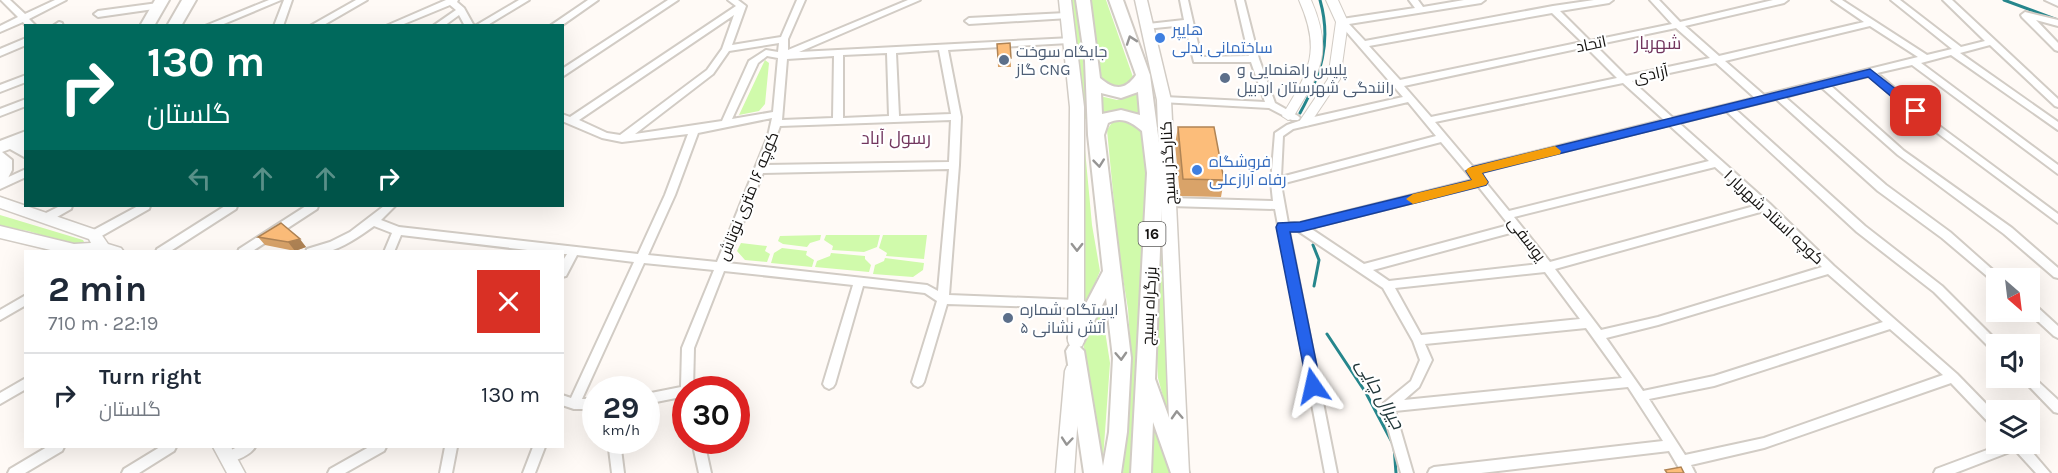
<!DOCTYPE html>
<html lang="en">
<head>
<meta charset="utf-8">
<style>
	:root { --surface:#fff; --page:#f6f6f7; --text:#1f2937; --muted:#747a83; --line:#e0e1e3 }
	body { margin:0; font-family:Karla,Cairo,sans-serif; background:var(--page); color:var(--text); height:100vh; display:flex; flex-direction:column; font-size:22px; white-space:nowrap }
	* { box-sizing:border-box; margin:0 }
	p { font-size:20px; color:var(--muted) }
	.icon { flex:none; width:33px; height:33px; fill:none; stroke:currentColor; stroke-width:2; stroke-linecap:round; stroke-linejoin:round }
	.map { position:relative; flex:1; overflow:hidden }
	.sheet { position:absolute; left:24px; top:250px; width:540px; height:198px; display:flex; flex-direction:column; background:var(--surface); border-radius:0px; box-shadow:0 6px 24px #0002 }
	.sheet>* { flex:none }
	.hud { position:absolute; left:24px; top:24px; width:540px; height:183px; border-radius:0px; box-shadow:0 6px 24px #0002; background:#00695c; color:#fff; overflow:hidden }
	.needle { width:39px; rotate:152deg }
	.buttons { position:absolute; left:1986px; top:268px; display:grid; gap:12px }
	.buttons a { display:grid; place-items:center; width:54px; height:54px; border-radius:0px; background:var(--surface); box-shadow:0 6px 24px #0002; font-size:30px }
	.speed { position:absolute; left:582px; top:376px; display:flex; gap:12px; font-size:30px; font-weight:700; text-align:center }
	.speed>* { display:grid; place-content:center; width:78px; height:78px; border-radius:50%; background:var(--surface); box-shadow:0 6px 24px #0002; line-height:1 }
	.speed small { font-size:15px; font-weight:400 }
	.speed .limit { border:9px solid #d22; background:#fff; color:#111 }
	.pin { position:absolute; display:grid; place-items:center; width:51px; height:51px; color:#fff; margin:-26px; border-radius:12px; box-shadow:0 3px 9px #0006 }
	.me { position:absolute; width:66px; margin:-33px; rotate:349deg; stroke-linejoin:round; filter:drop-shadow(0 0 4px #0008) }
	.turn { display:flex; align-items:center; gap:21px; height:126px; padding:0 24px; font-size:27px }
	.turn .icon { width:78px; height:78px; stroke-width:2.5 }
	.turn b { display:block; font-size:42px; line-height:51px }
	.lanes { display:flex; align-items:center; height:57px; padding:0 24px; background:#0003; justify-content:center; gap:30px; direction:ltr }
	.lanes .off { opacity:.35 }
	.round { display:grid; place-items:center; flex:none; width:63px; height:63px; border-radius:0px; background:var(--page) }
	.summary { display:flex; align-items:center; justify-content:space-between; height:102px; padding:0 24px }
	h1 { font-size:36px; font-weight:700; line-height:45px }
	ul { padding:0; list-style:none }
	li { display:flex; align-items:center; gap:18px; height:84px; padding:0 24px; border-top:2px solid var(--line) }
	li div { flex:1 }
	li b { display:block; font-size:22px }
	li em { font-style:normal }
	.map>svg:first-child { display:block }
	.green { fill:#d0faab }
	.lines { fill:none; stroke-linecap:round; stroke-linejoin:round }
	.stream { stroke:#26868c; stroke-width:3 }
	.minor-casing { stroke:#d2ccc5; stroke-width:4 }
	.tertiary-casing { stroke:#d2ccc5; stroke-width:2 }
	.secondary-casing { stroke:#d2ccc5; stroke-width:3 }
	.primary-casing { stroke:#d2ccc5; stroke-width:4 }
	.trunk-casing { stroke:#d2ccc5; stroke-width:4 }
	.minor { fill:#fff; fill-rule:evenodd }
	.tertiary { fill:#fff; fill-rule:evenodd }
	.secondary { fill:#fff; fill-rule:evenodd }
	.primary { fill:#fff; fill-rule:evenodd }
	.trunk { fill:#fff; fill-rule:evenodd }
	.wall { fill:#d9a369 }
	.shaded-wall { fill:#b08455 }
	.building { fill:#fcbd7a; stroke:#b08455; stroke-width:1.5 }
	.oneway { stroke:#969594 }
	.route { fill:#2563eb; stroke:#184099; stroke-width:1.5 }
	.slow { fill:#f59e0b }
	.shop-dot { fill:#3f7fe0; stroke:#fff; stroke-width:2 }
	.service-dot { fill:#5c6f8a; stroke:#fff; stroke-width:2 }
	.labels { text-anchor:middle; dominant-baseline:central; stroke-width:4.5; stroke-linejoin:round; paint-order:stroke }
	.shield { fill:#fff; stroke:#5b5a58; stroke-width:1.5 }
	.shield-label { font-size:15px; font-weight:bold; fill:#151311 }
	.shop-label { font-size:16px; fill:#366cbe; stroke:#fff; text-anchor:start }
	.street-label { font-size:16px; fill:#151311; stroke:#fff }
	.service-label { font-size:16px; fill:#4e5e75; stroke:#fff; text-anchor:start }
	.neighbourhood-label { font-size:18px; fill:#72365e; stroke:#fff }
	.water-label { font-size:18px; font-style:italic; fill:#203638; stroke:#fff }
</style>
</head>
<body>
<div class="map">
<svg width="2058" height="473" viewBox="0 0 2058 473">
	<rect width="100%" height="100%" fill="#fffaf6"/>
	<!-- green -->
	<path class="green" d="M1068,0H1076L1085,79L1087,119L1081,118Z
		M1088,0H1106L1133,77C1127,90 1113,88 1103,81L1097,64Z
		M765,60L769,63L765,104L759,111L739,115Z
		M1137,94L1139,113L1119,112L1101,116L1100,96L1117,100Z
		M1121,120H1129L1143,128L1146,165L1130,473H1123L1131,355L1128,309L1119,254L1107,130L1113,121Z
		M1083,128L1092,225L1100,271L1081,317Z
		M1161,144L1168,415L1158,378L1155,319Z
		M0,215L83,240L85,244L75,245L28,231L0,226Z
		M821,235L820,240L810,243L807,247L783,244L778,241L780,236Z
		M826,235H880L877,247L864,252L832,250L833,246L824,240Z
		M883,235H927L924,259L886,256L887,253L879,248Z
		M741,243L767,246L765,251L770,254L767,262L745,260L737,251Z
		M782,248L807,251L806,255L814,260L812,267L771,263L774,253Z
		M831,253L865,256V259L871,265L869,272L815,267L817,261L830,256Z
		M885,258L924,263L923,270L913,277L873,274L875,265L884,261Z
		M1101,305L1110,363L1102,473L1083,340Z
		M1152,416L1170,459V473H1151Z"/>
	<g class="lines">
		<!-- stream -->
		<path class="stream" d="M2004,0L2058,20
			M1300,113C1321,75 1332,42 1320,0
			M1313,245L1319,260L1314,286
			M1327,334L1366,393L1394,446L1396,473"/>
		<!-- minor casing -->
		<g class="minor-casing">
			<path id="minor" d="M1,0H10L25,14L55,0H66L29,19L36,26H26L23,22L0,32V26L18,17Z
				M269,0H281L219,26H205Z
				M284,0H292L283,26H274Z
				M356,0H367L322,26H310Z
				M446,0H458L457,2L464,8L474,26H465L459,15L444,26H433L456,10L450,5L399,26H386Z
				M519,0H529L486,26H475Z
				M588,0H598L561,26H550Z
				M668,0H678L562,77V69Z
				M728,0H738L746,6L732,45L781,37L797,0H805L788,39V50L908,0H920L799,52L1072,38L1073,40L1069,43L948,50L961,117L959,165L949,295L1077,300L1081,301L1083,304L1081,307L1077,308L947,304L924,382L922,385L918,387L914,385L912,382L937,301L925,293L863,286L835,384L833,387L829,389L825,387L823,384L853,285L724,271L694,348L693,390H686V396L646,404V394L681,387L682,348L714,270L644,263L582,399H596V409H574L562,405V395L571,398L634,262L577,255L566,276L562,277V262L567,254H562V252H545L401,235L394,252H384L392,233L374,226C360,236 343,248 326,252C319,253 312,252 306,252L307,249L330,242L350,232L384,206H395L381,220L399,227L638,254L665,195L688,134L622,142L602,138L562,121V114L570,117L736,6ZM734,15L722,49L707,70L620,135L607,133L579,120ZM779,43L778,52L766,50L749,61L722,121L635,134L713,74L729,51ZM939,50L951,114L899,116L896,53ZM887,53L889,116L843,118V55ZM767,56L778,58L773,112L732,119L758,63ZM834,56L833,118L782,120L787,59ZM772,118L768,136L717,262L648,255L675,195L698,133ZM951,120L949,162L766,165L780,126ZM949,169L938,291L927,285L727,263L763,173Z
				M1180,0H1188L1201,57L1249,56L1236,0H1244L1259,59L1275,103L1298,116L1300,118L1298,120H1292L1269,108L1161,102L1159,100L1164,97L1265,102L1251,62H1194L1185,25L1145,29V25L1148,24L1184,20Z
				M1409,0H1418L1423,7L1464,0H1485L1481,3L1349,24L1365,41L1553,6L1594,0H1613L1609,3L1560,11L1590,41L1672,24L1650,0H1659L1680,22L1773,0H1788L1784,3L1685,26L1719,56L1864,22L1832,0H1842L1927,55L1952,49L1891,0H1900L1961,47L1985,41L1943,0H1952L2058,99V107L2055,106L1990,45L1960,53L2058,122V130L1951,55L1921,63L2058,165V174L1912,65L1877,73L1934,122L2058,214V223L1928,126L1869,76L1830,85L1904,151L2012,228L2058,268V278L2054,277L2004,234L1898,155L1821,87L1785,97L1886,185L1950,232L2003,279H1996V283L1994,282L1942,238L1878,191L1776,99L1735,109L1865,226L1942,286L2001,345H1996V351L1992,350L1934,292L1857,232L1726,111L1679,123L1770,204L1834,266L1957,374L1996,414V427L1992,426L1951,383L1764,448L1691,465L1695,473H1682L1669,451L1481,473H1428L1430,469L1434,467L1663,441L1628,387L1395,411L1413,473H1401L1382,407L1384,403L1411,381L1420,360L1413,341L1383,288L1298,231H1289L1337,473H1325L1275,209L1170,206L1165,202L1170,198L1273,201L1271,182L1275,133L1287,125L1305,119L1403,97L1338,22L1342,19L1415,8ZM1552,13L1582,42L1400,80L1369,46ZM1870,26L1918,57L1764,95L1725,61ZM1676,28L1710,58L1626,76L1595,45ZM1586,47L1617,78L1431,117L1404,86ZM1716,63L1755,98L1673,118L1632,81ZM1623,83L1664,120L1473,167L1435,122ZM1408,102L1436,136L1281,177L1283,136L1293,129ZM1669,125L1709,161L1509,211L1478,173ZM1441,142L1473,180L1300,223H1288L1281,184ZM1715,167L1758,205L1550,262L1514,217ZM1478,186L1509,225L1364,264L1310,228ZM1764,211L1822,267L1658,317L1601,330L1555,269ZM1514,232L1539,264L1389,281L1373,270ZM1545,272L1580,319L1421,335L1395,288ZM1828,274L1883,322L1714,376L1643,391L1606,338L1658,325ZM1586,328L1622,378L1404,400L1419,387L1432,360L1425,344ZM1890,329L1943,375L1764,438L1685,455L1649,399L1714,386Z
				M2045,0H2058V6Z
				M158,3L162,6L161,8L98,17L94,14L98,11Z
				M2025,12L2058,20V26L2036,20L2058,43V51L2055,50L2022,17L2021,15Z
				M1066,13L1070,16L1069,18L969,24L965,21L969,18Z
				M59,22L62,23L63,26H53Z
				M26,38V45L0,56V49Z
				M26,75V82L0,92V85Z
				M26,99V106L0,116V109Z
				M26,169V177L0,189V181Z
				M60,206H72L71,209L50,221H42L41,218L42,215Z
				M138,206H150L149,209L98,238H90L89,235L90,232Z
				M225,206H237L236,209L169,252H156L157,249Z
				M306,206H318L317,209L251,252H238L239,249Z
				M26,295V305L0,320V310Z
				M2030,303L2034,304L2058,326V338L2054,336L2028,312H2030Z
				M2030,374L2058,400V413L2054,412L2024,381L2022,378H2030Z
				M26,378V389L0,404V393Z
				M608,441H620L624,473H612Z
				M692,441H704L711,473H699Z
				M2003,444H2025L2050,473H2036L2015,450L1955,473H1934L1936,469Z
				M47,447H64L62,451L25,473H8L10,469Z
				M160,447H176L174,451L139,473H122L124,469Z
				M237,447H255C251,455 237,460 228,463L224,462L222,458L224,454Z
				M369,447H386L384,451L345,473H328L330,469Z
				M445,447H457L452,473H440Z
				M533,447H545L535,473H523Z"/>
		</g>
		<!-- tertiary casing -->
		<g class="tertiary-casing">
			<path id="tertiary" d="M1299,0H1311C1334,53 1320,73 1292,119L1288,120L1282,116C1309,71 1322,52 1299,0Z
				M1326,0H1338L1348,22L1340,79L1309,125L1305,126L1299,122L1328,79L1336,22Z"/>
		</g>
		<!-- secondary casing -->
		<g class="secondary-casing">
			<path id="secondary" d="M1059,0H1071L1084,107V341L1082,346L1076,348L1070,346L1068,341L1070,107Z
				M1135,0H1147L1171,100L1189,473H1171L1157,100Z
				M0,197L99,231L108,244L121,248L124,252H59L0,238V226L74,244L91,243L89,239L0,208Z
				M1073,364L1079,366L1081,371L1074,473H1056L1065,371L1067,366Z
				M213,447H231L245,473H227Z"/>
		</g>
		<!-- primary casing -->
		<g class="primary-casing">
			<path id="primary" d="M155,0H169L154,26H140Z
				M182,0H196L181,26H167Z
				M26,131V158L10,149L2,152L12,160V170L6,182L0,184V141Z"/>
		</g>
		<!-- trunk casing -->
		<g class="trunk-casing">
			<path id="trunk" d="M1076,0H1090L1100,78C1114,90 1125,91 1136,75L1109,0H1123L1150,75L1163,173L1155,379L1189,473H1171L1153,422L1151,473H1131L1147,173L1142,131C1132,122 1121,116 1108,123L1104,135L1131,358L1127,432L1121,473H1084L1066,351L1069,346L1074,344L1068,338L1103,271L1088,135L1085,61ZM1138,92L1140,115L1121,110L1102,114L1101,93L1121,98ZM1106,298L1113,358L1109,432L1103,466L1084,351L1078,345L1083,343Z"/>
		</g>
		<!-- minor -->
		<use href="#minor" class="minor"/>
		<!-- tertiary -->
		<use href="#tertiary" class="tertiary"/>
		<!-- secondary -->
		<use href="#secondary" class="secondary"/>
		<!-- primary -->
		<use href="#primary" class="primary"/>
		<!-- trunk -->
		<use href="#trunk" class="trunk"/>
	</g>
	<!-- wall -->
	<path class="wall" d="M1010,43L1011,67H998L997,44Z
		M1178,127L1224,180L1221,197L1180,196L1175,144Z
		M281,223L306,247L295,251L265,245L258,237Z"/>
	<!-- shaded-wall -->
	<path class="shaded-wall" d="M300,239L306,247L295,251L288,242Z"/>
	<!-- building -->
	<path class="building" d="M1010,43L1011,58H998L997,44Z
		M1178,127H1214L1224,180L1183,179Z
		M281,223L300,239L288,242L258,237Z
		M1681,467L1684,473H1667L1665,470Z"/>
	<!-- one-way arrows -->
	<defs><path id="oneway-chevron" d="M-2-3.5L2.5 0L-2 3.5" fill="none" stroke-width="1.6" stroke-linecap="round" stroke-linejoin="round" transform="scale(1.5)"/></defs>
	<g class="oneway">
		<use href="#oneway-chevron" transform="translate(1131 40) rotate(-109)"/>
		<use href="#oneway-chevron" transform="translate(1099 163) rotate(84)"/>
		<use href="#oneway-chevron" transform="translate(1077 247) rotate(90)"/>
		<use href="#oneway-chevron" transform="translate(1121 356) rotate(87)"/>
		<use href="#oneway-chevron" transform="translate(1177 415) rotate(-93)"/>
		<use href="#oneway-chevron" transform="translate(1067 441) rotate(95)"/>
	</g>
	<!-- route -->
	<path class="route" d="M1870,69L1920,108L1922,111L1920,114H1912L1868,77L1482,173L1488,182L1486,185L1300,232H1290L1321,386L1319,390L1313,392L1308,390L1276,227L1278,223L1300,222L1472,180L1466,171L1472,167Z"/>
	<!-- slow -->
	<path class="slow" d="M1555,146L1561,151L1560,154L1482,173L1488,182L1486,185L1413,204L1406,199L1413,194L1472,180L1466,171L1468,168Z"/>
	<!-- markers -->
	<g class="shop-dot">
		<circle cx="1160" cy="38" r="6"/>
		<circle cx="1197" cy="170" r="6"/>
	</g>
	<g class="service-dot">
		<circle cx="1004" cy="60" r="6"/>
		<circle cx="1225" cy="78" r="6"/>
		<circle cx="1008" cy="318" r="6"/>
	</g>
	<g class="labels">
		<!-- shield labels -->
		<rect class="shield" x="1138.5" y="222" width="27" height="24" rx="4.5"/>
		<g class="shield-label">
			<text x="1152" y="234">16</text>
		</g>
		<!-- shop labels -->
		<g class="shop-label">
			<text x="1172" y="29">هایپر<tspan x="1172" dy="18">ساختمانی بدلی</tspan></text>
			<text x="1209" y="161">فروشگاه<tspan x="1209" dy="18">رفاه آرازعلی</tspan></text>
		</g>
		<!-- street labels -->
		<g class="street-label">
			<text transform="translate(1591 44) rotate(-12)">اتحاد</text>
			<text transform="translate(1651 74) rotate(-12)">آزادی</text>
			<text transform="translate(1168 163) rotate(-93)">کنارگذر بسیج</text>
			<text transform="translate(748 196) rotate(-68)">کوچه ۱۶ متری نوتاش</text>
			<text transform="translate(1774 217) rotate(43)">کوچه استاد شهریار ۱</text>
			<text transform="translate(1527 239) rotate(53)">یوسفی</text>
			<text transform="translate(1149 306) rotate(-87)">بزرگراه بسیج</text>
		</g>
		<!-- service labels -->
		<g class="service-label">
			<text x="1016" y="51">جایگاه سوخت<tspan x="1016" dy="18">گاز CNG</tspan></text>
			<text x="1237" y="69">پلیس راهنمایی و<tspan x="1237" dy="18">رانندگی شهرستان اردبیل</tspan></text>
			<text x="1020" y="309">ایستگاه شماره<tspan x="1020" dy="18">۵ آتش نشانی</tspan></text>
		</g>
		<!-- neighbourhood labels -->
		<g class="neighbourhood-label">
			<text x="1658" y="43">شهریار</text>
			<text x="896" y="138">رسول آباد</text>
		</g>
		<!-- water labels -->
		<g class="water-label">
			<text transform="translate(1380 394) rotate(60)">جیرال چایی</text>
		</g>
	</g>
</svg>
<div class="buttons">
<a><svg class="needle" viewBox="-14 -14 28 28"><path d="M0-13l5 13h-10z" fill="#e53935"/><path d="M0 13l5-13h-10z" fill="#747a83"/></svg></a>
<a><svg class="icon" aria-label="sound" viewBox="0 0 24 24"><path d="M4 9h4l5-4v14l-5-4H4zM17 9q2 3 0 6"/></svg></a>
<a><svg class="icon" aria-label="layers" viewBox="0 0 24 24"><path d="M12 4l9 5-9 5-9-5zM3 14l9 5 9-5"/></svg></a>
</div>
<div class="speed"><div>29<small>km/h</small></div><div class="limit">30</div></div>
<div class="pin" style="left:1916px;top:111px;background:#d93025"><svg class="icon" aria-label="arrive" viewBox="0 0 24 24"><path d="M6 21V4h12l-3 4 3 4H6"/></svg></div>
<svg class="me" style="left:1313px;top:386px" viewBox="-20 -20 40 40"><path d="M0-17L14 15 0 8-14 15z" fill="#2563eb" stroke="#fff" stroke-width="4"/></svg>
<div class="hud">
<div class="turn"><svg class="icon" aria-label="right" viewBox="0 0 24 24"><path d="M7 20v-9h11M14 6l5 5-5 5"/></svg><div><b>130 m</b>گلستان</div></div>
<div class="lanes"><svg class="icon off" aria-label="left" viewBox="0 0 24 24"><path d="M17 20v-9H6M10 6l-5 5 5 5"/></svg><svg class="icon off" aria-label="ahead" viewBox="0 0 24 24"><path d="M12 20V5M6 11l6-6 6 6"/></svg><svg class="icon off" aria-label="ahead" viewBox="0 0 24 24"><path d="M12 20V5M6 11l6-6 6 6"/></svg><svg class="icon" aria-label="right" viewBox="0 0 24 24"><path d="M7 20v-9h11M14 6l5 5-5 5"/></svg></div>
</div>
<section class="sheet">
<div class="summary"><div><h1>2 min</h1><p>710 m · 22:19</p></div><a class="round" style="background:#d93025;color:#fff"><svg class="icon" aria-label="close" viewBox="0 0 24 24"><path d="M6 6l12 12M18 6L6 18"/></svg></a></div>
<ul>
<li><svg class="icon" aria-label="right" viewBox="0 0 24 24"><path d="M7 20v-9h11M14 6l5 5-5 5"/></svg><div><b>Turn right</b><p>گلستان</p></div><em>130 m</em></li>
</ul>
</section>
</div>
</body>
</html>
